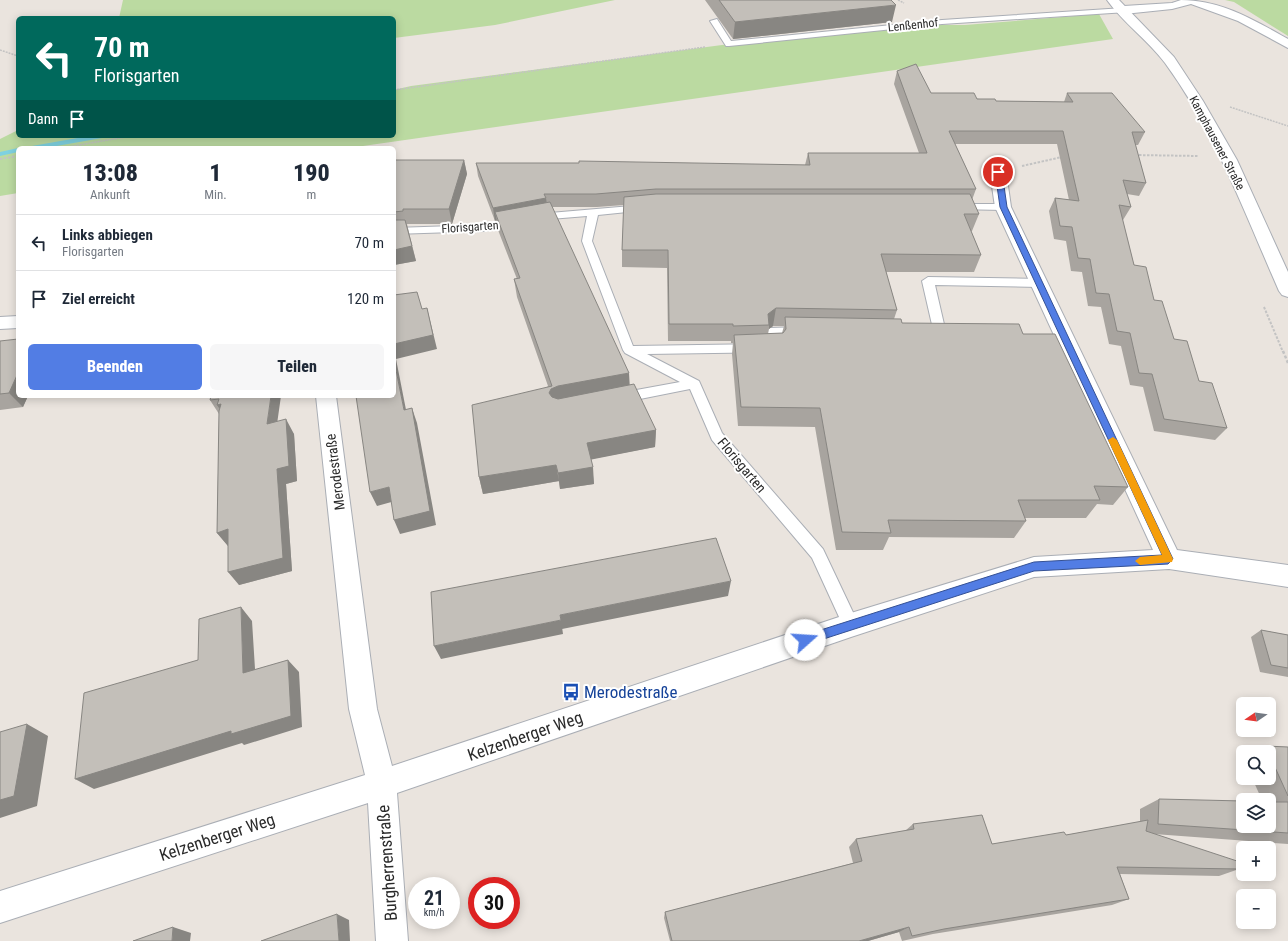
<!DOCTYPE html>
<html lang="de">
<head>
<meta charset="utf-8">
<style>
	:root { --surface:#fff; --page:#f6f6f7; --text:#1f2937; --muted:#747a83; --line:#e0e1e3; --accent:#527de4 }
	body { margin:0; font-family:"Roboto Condensed",sans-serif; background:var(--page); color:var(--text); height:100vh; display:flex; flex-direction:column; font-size:15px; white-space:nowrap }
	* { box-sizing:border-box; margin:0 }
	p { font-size:13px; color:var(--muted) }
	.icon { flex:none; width:22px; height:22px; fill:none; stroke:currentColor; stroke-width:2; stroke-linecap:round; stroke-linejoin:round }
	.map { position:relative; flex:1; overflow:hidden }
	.details { position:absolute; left:16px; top:146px; width:380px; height:252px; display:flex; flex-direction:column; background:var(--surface); border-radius:6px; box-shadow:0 2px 10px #0003 }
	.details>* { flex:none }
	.top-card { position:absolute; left:16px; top:16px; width:380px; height:122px; border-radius:6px; box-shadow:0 2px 10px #0003; background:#00695c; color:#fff; overflow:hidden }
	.needle { width:26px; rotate:257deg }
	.fabs { position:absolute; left:1236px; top:697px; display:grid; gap:8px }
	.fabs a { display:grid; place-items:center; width:40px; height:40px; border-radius:6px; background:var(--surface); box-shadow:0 2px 10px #0003; font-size:20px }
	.speed { position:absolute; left:408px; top:877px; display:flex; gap:8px; font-size:20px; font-weight:700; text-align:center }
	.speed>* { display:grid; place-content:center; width:52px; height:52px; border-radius:50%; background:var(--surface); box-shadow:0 2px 10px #0003; line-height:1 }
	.speed small { font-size:10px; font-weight:400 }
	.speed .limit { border:6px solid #d22; background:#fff; color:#111 }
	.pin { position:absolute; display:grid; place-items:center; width:34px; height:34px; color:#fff; margin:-17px; border:2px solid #fff; border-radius:50%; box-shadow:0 1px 4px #0007 }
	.me { position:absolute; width:44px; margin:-22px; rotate:71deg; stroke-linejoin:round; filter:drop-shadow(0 0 3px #0008) }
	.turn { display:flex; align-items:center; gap:14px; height:84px; padding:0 12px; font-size:18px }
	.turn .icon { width:52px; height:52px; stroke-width:2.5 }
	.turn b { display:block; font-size:28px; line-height:34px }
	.then { display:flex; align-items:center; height:38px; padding:0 12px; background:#0003; gap:8px; font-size:15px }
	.eta { display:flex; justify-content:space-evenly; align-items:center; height:68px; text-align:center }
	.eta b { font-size:24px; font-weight:800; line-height:28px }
	.action { display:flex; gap:8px; margin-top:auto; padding:8px 12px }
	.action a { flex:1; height:46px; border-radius:6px; background:var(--accent); color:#fff; font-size:16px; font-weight:800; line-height:46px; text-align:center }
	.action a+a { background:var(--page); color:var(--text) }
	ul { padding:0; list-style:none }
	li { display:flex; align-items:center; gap:12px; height:56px; padding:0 12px; border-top:1px solid var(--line) }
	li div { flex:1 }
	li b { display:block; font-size:15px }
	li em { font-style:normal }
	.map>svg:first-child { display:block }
	.green { fill:#bbdaa1 }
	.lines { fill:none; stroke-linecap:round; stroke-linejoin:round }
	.stream { fill:#7ed1e0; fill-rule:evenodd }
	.lane-casing { stroke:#aaaeb5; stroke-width:2 }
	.street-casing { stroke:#aaaeb5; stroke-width:2 }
	.secondary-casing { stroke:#aaaeb5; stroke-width:2 }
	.path-far2 { stroke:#c3c3c3; stroke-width:1.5; stroke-dasharray:2 1; stroke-linecap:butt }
	.path-far1 { stroke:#c3c3c3; stroke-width:2; stroke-dasharray:2.5 1.5; stroke-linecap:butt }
	.path { stroke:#c3c3c3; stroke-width:2.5; stroke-dasharray:3 2; stroke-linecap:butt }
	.lane { fill:#fff; fill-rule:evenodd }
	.street { fill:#fff; fill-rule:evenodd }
	.secondary { fill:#fff; fill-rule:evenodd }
	.wall { fill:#a8a49f; fill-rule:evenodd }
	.shaded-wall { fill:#888682 }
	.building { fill:#c3bfb9; stroke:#888682 }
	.route { fill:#527de4; stroke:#355194 }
	.slow { fill:#f59e0b }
	.labels { text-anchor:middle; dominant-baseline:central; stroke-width:4; stroke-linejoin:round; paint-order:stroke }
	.far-street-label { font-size:12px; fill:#2a2a2a; stroke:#fff }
	.street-label { font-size:14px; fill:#2a2a2a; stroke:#fff }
	.near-transit-label { font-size:17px; fill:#164399; stroke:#fff; text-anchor:start }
	.near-street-label { font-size:17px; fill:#2a2a2a; stroke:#fff }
</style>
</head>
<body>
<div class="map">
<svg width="1288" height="941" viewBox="0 0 1288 941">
	<rect width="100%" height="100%" fill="#eae4de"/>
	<!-- green -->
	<path class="green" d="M123,0H615L495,25L394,38V18H119Z
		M1225,0H1288V36L1234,2Z
		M1099,14L1113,39L349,148H18V193L0,196V139L18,130V136H394V90L411,86L722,45L934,25H965Z"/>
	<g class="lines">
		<!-- stream -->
		<path class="stream" d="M89,136H106L102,138L45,148H28L32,146Z
			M18,148V152L0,156V152Z"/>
		<!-- lane casing -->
		<g class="lane-casing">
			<path id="lane" d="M1124,8H1127V12L942,24L729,46H726L710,21L717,19L731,41L942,20Z
				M958,204H1003L1008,207L1003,210L954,209L953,207L954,205Z
				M643,205L648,208L647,210L598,215L592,241L633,346L768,344L767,331L769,328L802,327L808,331L802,335H780L781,348L779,351L775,352L647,354L699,381L722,433L823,549L859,625L857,630L851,632L845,630L812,558L712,440L690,389L620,403L615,401L614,398L615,395L620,393L680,382L625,353L623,350L582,241L587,216L538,220L533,217L538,214Z
				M516,219L521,222L520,224L484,231L394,234V228L484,225Z
				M928,277L1039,279L1045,283L1039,287L935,285L946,333L944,336C938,338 932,338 926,336L924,333L926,330L933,329L922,281Z"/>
		</g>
		<!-- street casing -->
		<g class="street-casing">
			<path id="street" d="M1181,0C1221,0 1254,20 1288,39V48L1238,21L1191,4L1172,9L1124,14L1118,10L1124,6L1172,3Z
				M998,167L1003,169L1006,172L1011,207L1177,550L1288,565V587L1169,569L1034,577L851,637L397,793L408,941H376L368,803L0,923V891L365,775L349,709L316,396H336L377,709L392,766L851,613L1034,557L1153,550L995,207L990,172L993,169Z
				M18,316V328L0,329V317Z"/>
		</g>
		<!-- secondary casing -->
		<g class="secondary-casing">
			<path id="secondary" d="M1107,0H1119L1174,57L1203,101L1237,160L1288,272V297L1282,295L1279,291C1245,214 1215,131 1165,63C1148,40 1123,23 1107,0Z"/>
		</g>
		<!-- path-far2 -->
		<path class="path-far2" d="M898,0L904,3
			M0,50L18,56
			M394,90L705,47
			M1230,107L1288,126
			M62,148L131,136"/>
		<!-- path-far1 -->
		<path class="path-far1" d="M1135,155L1198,156
			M0,159L18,156
			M1022,166L1062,157
			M1264,307L1283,352"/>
		<!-- path -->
		<path class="path" d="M1283,351L1288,363"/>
		<!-- lane -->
		<use href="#lane" class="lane"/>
		<!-- street -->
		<use href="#street" class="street"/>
		<!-- secondary -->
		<use href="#secondary" class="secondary"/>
	</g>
	<!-- wall -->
	<path class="wall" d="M705,0H891L892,22L733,39Z
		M897,71L931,93L996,101L1064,102L1067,93L1145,132L1138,145H1135L1146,183L1139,196L1127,194L1131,207L1123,220H1122L1134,265L1154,300L1174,339L1227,428L1215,440L1154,431L1143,387L1130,385L1121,346L1109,344L1101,307L1088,306L1082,272L1071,271L1066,241L1054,239L1049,211L1055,198L1069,200L1057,144H955L976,189L972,200L979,214L972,231H971L981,255L974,272H886L897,310L894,319L902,323L1023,334L1128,487L1113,505L1097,504L1086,518H1025L1026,521L1014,538L889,537L883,550H836L815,427L738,426L732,354L733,343H731V341H668L667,268L622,267V250L624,205L597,207H552L629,385L656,430L655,447L591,459L594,484L560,489L559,481L483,494L479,477L548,386L517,297L514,279H517L498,230L497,221H495L478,176L476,163L805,165L808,153H919L894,84ZM773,326H784L782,333L768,334L769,329Z
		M394,160H464L467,174L452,224H407L416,261L394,265Z
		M0,341L18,396H28L23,407L0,410Z
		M211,396L278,421L294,434L297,481L286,484L292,571L239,585L228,546L217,533L219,414L210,400Z
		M1261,630L1288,635V677L1260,672L1251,637Z
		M1265,746L1288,747V844L1154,834L1239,869L1219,876L1120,874L1129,899L1112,905L933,934L902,941L899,932L868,941H670L664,918L665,912L853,863L849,847L856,839L905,831L913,824L992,844L1066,835L1140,822V809L1159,799L1269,826V800H1262L1252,778H1269V752H1253Z"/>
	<!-- shaded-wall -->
	<path class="shaded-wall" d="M896,5L892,22L733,39L735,22Z
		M464,160L467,174L452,224L449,209Z
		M546,198L548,211L495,212L497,221H495L493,208Z
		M405,220L416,261L394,265V250Z
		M427,308L437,349L396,359L409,425L404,410L394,360V344Z
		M776,308L773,326L769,329V325L768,314Z
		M18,373V396H28L23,407L9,393Z
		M629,373L630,390L554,406L549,393L551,389L558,386Z
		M271,396H281L275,438L267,424Z
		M221,404L227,420L217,405Z
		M412,408L417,423L436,525L400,534L394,520Z
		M286,419L294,434L297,481L286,484L292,571L239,585L228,572L277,469Z
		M656,430L655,447L589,460L587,443Z
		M556,465L559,481L483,494L479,477Z
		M593,467L594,484L560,489L558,473Z
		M389,487L395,501L377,506L370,492Z
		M228,529L239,543L228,546L217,533Z
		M731,581L728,596L562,629L560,615Z
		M241,607L252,621L256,685L243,673Z
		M561,620L563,634L441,659L434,646Z
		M288,660L299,672L302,727L244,745L242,743L94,789L75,779Z
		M27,724L48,736L37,806L0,818V800Z
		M337,914L349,920L350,941H339Z
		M173,927L191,933L190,941H172Z
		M909,927L899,932L868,941H859Z"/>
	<!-- building -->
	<path class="building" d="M719,0H891L896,5L735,22Z
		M916,64L931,93H974L977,99H995L996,101L1073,102L1067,93H1112L1145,132H1132L1146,183L1123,180L1131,207L1119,205L1134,265L1146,267L1154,300L1162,301L1174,339L1187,341L1199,381L1212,383L1227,428L1164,419L1152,374L1139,373L1130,333L1117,331L1109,294L1096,293L1090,259L1078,258L1072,227L1060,226L1055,198L1079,201L1063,131H949L976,189H656L596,194H544L546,198L493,208L476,163H579V161L810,165L808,153H927L897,71Z
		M394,160H464L449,209H403V211L394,212Z
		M656,194H970L979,214H964L981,255L881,254L897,310L776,308L768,314L769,325L733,326V324H669L668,250H622L624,197Z
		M550,202L629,373L558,386L551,389L549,393L552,397L558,399L634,384L656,430L587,443L593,467L558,473L556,465L479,477L472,405L552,386L514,279L520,278L495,212Z
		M394,220H405L412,246L394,250Z
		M417,292L422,309L427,308L433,335L394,344V295Z
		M785,317L901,319L902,323L1019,324L1023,334H1055L1128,487L1094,486L1100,500H1018L1026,521L888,520L891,533L842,532L820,408L741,407L734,335L783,333L786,329Z
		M18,339V373L9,393L0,394V341Z
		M394,360L404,410L412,408L430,511L394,520L389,487L370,492L356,396H394Z
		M211,396H271L267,424L286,419L289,466L277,469L283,558L228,572V529L217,533L219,411L221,404L217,405L219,399L210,400Z
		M716,538L731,581L560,615L561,620L434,646L431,592Z
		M241,607L243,673L288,660L291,716L231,734V731L75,779L84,693L198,660L199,619Z
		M1261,630L1288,635V668L1271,665Z
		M27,724L14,796L0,800V732Z
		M1265,746L1288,747V796L1269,754V752H1268Z
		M1159,799L1243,801V826H1269V802H1288V833L1158,824Z
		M982,815L992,844L1064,832L1066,835L1148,820L1146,831L1240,862L1239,869L1117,867L1129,899L944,929L912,936L909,927L859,941H672L665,912L862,861L856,839L914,829L913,824Z
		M337,914L339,941H261Z
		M173,927L172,941H133Z"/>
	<!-- route -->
	<path class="route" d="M998,170L1002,172L1007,207L1173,559L1168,564L1034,571L805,645L801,644L800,640L801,637L805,635L1034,562L1162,555L1000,207L995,172Z"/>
	<!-- slow -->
	<path class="slow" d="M1113,437L1117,440L1173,559L1172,562L1140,565L1135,561L1140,557L1162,555L1108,440Z"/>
	<!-- icons -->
	<defs>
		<g id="bus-bare" transform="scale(1.38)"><path d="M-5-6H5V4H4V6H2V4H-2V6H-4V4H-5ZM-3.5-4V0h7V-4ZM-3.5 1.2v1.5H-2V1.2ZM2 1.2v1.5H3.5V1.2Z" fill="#1a4fb4" stroke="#fff" stroke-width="2.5" paint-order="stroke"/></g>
	</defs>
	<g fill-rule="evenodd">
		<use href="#bus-bare" x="571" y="692"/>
	</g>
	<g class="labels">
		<!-- far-street labels -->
		<g class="far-street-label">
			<text transform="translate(913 25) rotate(-6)">Lenßenhof</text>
			<text transform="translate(1217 143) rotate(62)">Kamphausener Straße</text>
			<text transform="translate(470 227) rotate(-4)">Florisgarten</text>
		</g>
		<!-- street labels -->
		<g class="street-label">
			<text transform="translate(742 465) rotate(50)">Florisgarten</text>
			<text transform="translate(335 472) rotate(-97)">Merodestraße</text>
		</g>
		<!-- near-transit labels -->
		<g class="near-transit-label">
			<text x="584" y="692">Merodestraße</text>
		</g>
		<!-- near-street labels -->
		<g class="near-street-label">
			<text transform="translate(525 736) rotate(-19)">Kelzenberger Weg</text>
			<text transform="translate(217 837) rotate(-18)">Kelzenberger Weg</text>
			<text transform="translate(387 863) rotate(-94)">Burgherrenstraße</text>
		</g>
	</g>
</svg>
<div class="fabs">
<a><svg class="needle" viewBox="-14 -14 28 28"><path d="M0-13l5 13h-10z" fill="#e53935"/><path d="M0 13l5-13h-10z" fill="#747a83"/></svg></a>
<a><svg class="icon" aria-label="search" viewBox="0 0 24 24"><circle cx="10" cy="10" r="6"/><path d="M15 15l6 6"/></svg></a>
<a><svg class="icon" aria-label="layers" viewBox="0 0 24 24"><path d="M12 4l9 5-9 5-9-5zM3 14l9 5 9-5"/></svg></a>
<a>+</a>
<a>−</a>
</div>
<div class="speed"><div>21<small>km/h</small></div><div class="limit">30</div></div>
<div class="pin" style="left:998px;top:172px;background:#d93025"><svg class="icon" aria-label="arrive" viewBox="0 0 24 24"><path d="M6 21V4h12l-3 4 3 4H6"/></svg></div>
<svg class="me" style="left:805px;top:640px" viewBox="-20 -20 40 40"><circle r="19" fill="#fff"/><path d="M0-13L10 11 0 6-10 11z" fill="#527de4"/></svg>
<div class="top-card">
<div class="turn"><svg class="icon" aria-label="left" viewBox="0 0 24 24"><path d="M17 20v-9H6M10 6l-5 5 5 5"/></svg><div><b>70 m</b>Florisgarten</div></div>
<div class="then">Dann<svg class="icon" aria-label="arrive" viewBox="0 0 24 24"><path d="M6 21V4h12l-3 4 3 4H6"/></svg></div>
</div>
<section class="details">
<div class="eta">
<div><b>13:08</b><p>Ankunft</p></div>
<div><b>1</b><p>Min.</p></div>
<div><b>190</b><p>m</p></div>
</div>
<ul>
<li><svg class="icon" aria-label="left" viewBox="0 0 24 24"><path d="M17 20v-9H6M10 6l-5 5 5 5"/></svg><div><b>Links abbiegen</b><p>Florisgarten</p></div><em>70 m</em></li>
<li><svg class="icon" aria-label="arrive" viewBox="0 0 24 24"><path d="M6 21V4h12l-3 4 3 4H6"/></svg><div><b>Ziel erreicht</b></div><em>120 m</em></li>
</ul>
<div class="action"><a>Beenden</a><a>Teilen</a></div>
</section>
</div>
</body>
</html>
